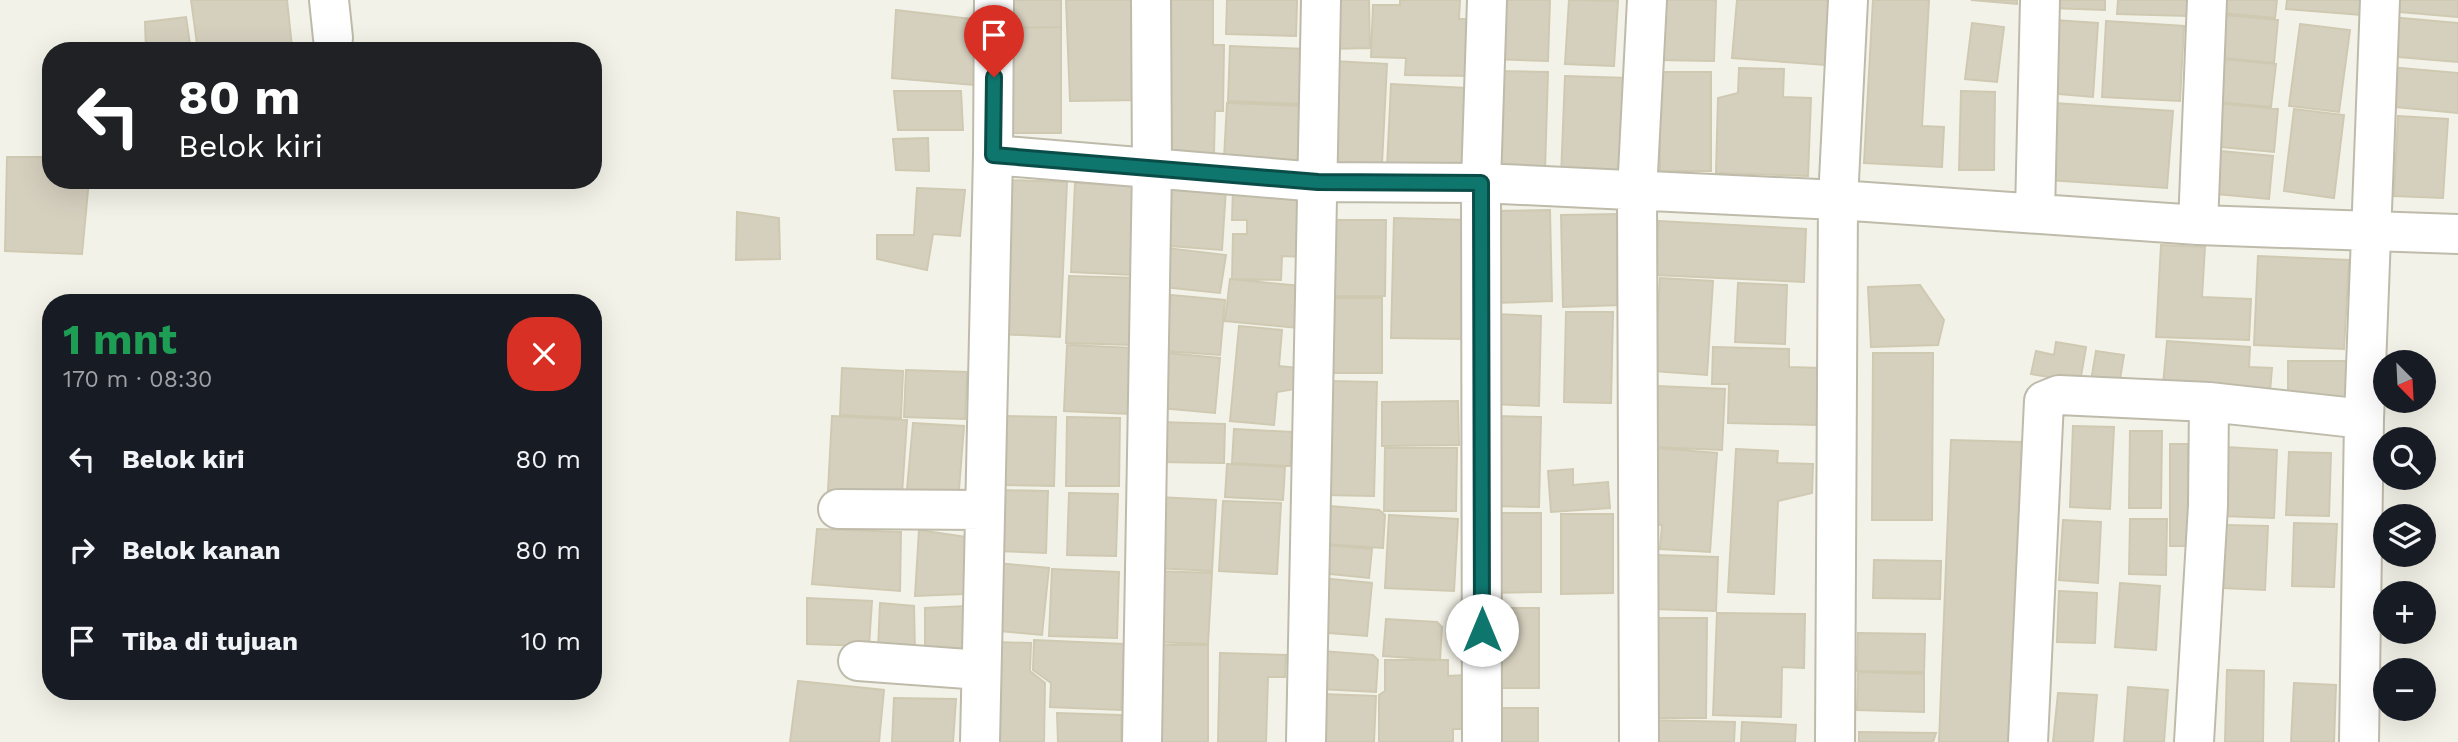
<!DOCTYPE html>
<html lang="id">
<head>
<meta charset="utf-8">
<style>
	:root { --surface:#171b24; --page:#20242c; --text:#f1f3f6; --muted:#9ea1a6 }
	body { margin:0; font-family:"Work Sans",sans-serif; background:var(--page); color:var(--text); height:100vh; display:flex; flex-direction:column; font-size:26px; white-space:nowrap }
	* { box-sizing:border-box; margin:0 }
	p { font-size:23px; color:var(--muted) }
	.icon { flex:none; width:38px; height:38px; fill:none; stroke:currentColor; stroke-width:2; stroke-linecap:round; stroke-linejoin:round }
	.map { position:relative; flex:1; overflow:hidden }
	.drawer { position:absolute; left:42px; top:294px; width:560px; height:406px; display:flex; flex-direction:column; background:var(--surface); border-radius:28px; box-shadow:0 7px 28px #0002 }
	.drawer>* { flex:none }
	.hud { position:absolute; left:42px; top:42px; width:560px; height:147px; border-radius:28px; box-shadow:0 7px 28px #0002; background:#202124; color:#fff; overflow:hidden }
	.needle { width:46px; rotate:156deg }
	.tools { position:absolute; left:2373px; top:350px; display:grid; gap:14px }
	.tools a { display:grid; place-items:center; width:63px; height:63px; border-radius:50%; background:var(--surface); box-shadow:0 7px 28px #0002; font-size:35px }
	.pin { position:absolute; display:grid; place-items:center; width:60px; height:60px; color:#fff; margin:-72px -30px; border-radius:50% 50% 50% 0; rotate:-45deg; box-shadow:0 0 7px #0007 }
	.pin .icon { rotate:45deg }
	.me { position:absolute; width:77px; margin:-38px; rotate:0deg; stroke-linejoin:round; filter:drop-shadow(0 0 5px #0008) }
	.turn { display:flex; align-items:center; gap:24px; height:147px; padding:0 21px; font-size:32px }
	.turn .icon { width:91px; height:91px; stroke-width:2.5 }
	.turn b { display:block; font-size:49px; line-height:60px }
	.round { display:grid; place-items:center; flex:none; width:74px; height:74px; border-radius:28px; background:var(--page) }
	.overview { display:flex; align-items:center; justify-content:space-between; height:119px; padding:0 21px }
	h1 { font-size:42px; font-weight:700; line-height:52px; color:#1e9e55 }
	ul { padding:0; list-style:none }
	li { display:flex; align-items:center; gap:21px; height:91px; padding:0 21px }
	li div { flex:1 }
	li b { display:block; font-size:26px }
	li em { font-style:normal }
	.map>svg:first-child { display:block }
	.building { fill:#d5d0be; stroke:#cfc9b2; stroke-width:2 }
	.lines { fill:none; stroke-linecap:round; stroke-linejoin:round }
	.minor-casing { stroke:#bfbbab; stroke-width:42 }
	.minor { stroke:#fff; stroke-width:38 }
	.route-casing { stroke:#0a4d48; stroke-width:18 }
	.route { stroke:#0f766e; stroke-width:12 }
</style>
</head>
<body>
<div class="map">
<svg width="2458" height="742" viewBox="0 0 2458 742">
	<rect width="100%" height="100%" fill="#f3f2e8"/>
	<!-- building -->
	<path class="building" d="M191,0H287L292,47L255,51H198Z
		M1001,0H1061V27L1001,28Z
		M1066,0H1142V100L1070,101Z
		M1163,0H1213V45H1224L1223,111H1215L1214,154H1160Z
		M1227,0H1297L1296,36L1226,34Z
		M1328,0H1369L1370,48L1328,49Z
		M1400,0H1460L1459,19H1473L1471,76L1405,75L1406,58L1371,57L1373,5H1400Z
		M1494,0H1550L1548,61L1492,59Z
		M1569,0L1618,1L1614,66L1565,64Z
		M1662,0H1716L1714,61L1659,60Z
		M1737,0H1832L1826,65L1732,58Z
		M1873,0H1929L1922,126L1944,127L1942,167L1864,163Z
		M1971,0H2017V4Z
		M2052,0H2105V10L2051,8Z
		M2118,0H2189V16L2117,14Z
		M2212,0H2277L2275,18L2211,12Z
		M2287,0H2363L2361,15L2286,9Z
		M2389,0H2458V17L2388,11Z
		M896,10L979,20L974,85L892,78Z
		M2214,14L2278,20L2274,63L2211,57Z
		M186,17L191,51H146L145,22Z
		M2390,17L2458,23V62L2387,56Z
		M2054,20L2098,23L2093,97L2048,93Z
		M2106,21L2184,26L2180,101L2102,97Z
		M1972,23L2004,27L1997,82L1965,79Z
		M2300,24L2350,30L2339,112L2289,106Z
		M1061,27V133H1002L1001,28Z
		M1230,46L1305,49L1302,104L1228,101Z
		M2212,58L2276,64L2271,107L2207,101Z
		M1333,61L1387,64L1382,164L1327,162Z
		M2389,67L2458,73V113L2385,106Z
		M1739,68L1784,69L1783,97L1811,98L1808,176L1716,173L1718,98L1738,93Z
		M1490,71L1548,72L1545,170L1486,169Z
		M1660,72H1711V171H1660Z
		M1565,76L1629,78L1626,179L1561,177Z
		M1391,84L1466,88L1461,170L1387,168Z
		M894,91H961L963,130H898Z
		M1961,91L1995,92L1994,170H1959Z
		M1227,103L1301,106L1298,162L1224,158Z
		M2054,103L2173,111L2167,188L2048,180Z
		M2215,103L2278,109L2274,152L2210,146Z
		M2294,109L2344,115L2334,198L2284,191Z
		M2398,116L2448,119L2443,198L2394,196Z
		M928,138L929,171L896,170L893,139Z
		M2210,150L2273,156L2269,199L2206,193Z
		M7,157H51V180H89L82,254L5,251Z
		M1005,180L1067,182L1060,337L999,334Z
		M1075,183L1137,186L1133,275L1071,272Z
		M1170,185L1226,189L1222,250L1157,245Z
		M917,188L965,190L960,236L933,234L927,270L877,259V235H914Z
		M1233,190L1305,192L1303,257L1282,256L1281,280L1232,279L1233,234H1247V220H1232Z
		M1550,210L1552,301L1494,303L1492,211Z
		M737,212L779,218L780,259L736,260Z
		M1619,214L1621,305L1563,307L1561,215Z
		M1394,218L1469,220L1466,339L1391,338Z
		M1334,220H1386L1385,296H1334Z
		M1659,221L1806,229L1804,282L1655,275Z
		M2161,245L2205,247L2202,297L2251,299L2249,340L2156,337Z
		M1158,247L1226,255L1220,293L1154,286Z
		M2258,256L2349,260L2344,349L2254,345Z
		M1069,276L1137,278L1134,345L1066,343Z
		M1660,278L1713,281L1707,375L1654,371Z
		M1230,279L1301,286L1298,328L1225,321Z
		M1738,283L1787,285L1785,344L1735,342Z
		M1920,285L1944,320L1938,345L1871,347L1868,287Z
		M1171,295L1225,300L1220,355L1166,351Z
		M1330,298H1382V373H1330Z
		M1566,312H1613L1611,403L1564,402Z
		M1494,314L1541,316L1539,406L1492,404Z
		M1239,326L1282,330L1279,366L1297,368L1295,389L1277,392L1274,425L1230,421Z
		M2167,341L2250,347L2249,367L2272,368L2270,392L2163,385Z
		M2056,342L2086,347L2080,382L2031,374L2036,351L2054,355Z
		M1067,345L1134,348L1131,414L1064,411Z
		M1713,347L1789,349V367L1821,368L1819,425L1728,423L1729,384H1712Z
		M2096,351L2124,355L2119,385L2091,381Z
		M1167,353L1220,358L1215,413L1161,408Z
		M1873,353H1933L1932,520H1872Z
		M2288,361H2346V403L2288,404Z
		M842,368L903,371L901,418L840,415Z
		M906,370L967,372L965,419L904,417Z
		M1329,381L1377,382L1374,496L1325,495Z
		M1657,386L1725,389L1722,450L1654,447Z
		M1458,401L1459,445L1382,446V402Z
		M832,416L907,420L902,494L828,490Z
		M1004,416L1056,417L1054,486L1002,485Z
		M1494,416L1541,417L1539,507L1492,506Z
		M1067,417L1120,418L1119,486H1066Z
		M1159,422L1225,424L1224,463L1158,462Z
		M913,423L964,426L958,502L906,500Z
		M2073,426L2114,427L2110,509L2070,507Z
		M1234,429L1292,432L1290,466L1232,463Z
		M2130,431H2162L2161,508H2129Z
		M1951,440L2022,442L2010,742H1939Z
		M2170,444H2188V546H2170Z
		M2225,447L2277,450L2274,518L2222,516Z
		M1385,448H1457L1456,511H1384Z
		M1656,448L1717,453L1710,552L1660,549L1662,525L1651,524Z
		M1736,449L1778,451L1777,463L1813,464L1812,493L1778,501L1774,594L1728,592Z
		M2289,452L2331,453L2329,516L2286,515Z
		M1227,464L1285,467L1283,500L1225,497Z
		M1573,469V485L1608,482L1610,508L1551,512L1548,471Z
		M999,490L1048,491L1046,553L997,551Z
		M1069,493L1118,494L1116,556L1067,555Z
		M1158,497L1216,500L1212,571L1155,568Z
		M1223,501L1281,503L1277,574L1219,571Z
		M1329,506L1379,510L1385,515L1383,548L1326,544Z
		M1488,513H1541V592L1488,593Z
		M1561,514H1613V593L1561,594Z
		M1389,515L1458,519L1454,591L1385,588Z
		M2130,519H2167L2166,575L2129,574Z
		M2063,520L2101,522L2098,583L2059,580Z
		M2294,523L2337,524L2334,587L2292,586Z
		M2225,525L2268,526L2265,590L2223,588Z
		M817,529L901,532L900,591L812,584Z
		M919,530L967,537L964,594L915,596Z
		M1324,545L1372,549L1369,578L1321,573Z
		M1654,555L1718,557L1716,611L1653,609Z
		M1874,560L1941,561L1940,599L1873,598Z
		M997,563L1049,568L1042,635L990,630Z
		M1052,569L1119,572L1117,638L1049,636Z
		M1154,571L1212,573L1208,644L1150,642Z
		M1321,578L1372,583L1367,636L1316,632Z
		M2120,583L2160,586L2156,650L2115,647Z
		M2059,591L2097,593L2095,643L2057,642Z
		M807,598L872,601L869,646L807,644Z
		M880,603L914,606L915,654L878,650Z
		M967,606L966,654H925V608Z
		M1487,608H1539V688H1487Z
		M1717,613L1805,614L1804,668L1782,667L1781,717L1713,715Z
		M1648,618H1707L1706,718H1646Z
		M1386,619L1437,622L1442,627L1440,660L1383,656Z
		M1858,633L1925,634L1924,672L1857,671Z
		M1034,640L1124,644L1121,710L1050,707L1051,683L1033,670Z
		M996,642L1031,643L1030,671L1045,683L1044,742H995Z
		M1149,645H1208V742H1148Z
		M1322,651L1373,655L1378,660L1376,692L1319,689Z
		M1220,653L1286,655L1285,677H1268L1266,742H1218Z
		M1385,660H1448V676L1465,675V729H1453V742H1379V695L1385,691Z
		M2227,670L2264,671L2263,742H2225Z
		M1858,672L1924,674V712L1857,710Z
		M798,681L884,690L879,742H790Z
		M2294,683L2336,685L2334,742H2291Z
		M2128,687L2168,690L2164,742H2124Z
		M2058,693L2097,695L2093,742H2053Z
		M1322,694L1376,696L1374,742H1319Z
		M894,698L956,699L953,742H892Z
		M1486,708H1538V742H1486Z
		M1057,713L1121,715V742H1058Z
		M1647,720L1735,722L1734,742H1647Z
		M1742,722L1796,725L1795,742H1741Z
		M1859,732L1936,733L1933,742H1859Z"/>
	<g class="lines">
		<!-- minor casing -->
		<g class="minor-casing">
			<path id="minor" d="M329,0L333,38
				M993,155L994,0
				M2035,213L2040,0
				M2198,225L2207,0
				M838,509L985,510
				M858,661L981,670
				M980,742L993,155L1318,182L1481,183L1838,200L2198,225L2458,234
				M1142,742L1152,168L1151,0
				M1306,742L1321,0
				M1482,742L1481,183L1487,0
				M1639,742L1637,192L1647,0
				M1835,742L1838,200L1848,0
				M2028,742L2044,401L2059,395L2209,402
				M2194,742L2208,506L2209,402L2364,419
				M2359,742L2364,419L2380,0"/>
		</g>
		<!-- minor -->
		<use href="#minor" class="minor"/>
	</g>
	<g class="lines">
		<!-- route casing -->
		<g class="route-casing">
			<path id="route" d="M994,77L993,155L1318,182L1481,183L1482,630"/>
		</g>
		<!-- route -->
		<use href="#route" class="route"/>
	</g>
</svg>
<div class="tools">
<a><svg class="needle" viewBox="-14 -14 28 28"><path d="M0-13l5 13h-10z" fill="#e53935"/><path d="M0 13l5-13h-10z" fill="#9ea1a6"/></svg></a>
<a><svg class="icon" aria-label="search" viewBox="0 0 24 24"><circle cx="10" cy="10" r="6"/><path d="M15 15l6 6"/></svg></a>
<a><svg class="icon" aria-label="layers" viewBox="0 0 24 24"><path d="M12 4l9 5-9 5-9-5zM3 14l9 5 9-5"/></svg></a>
<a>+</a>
<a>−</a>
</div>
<div class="pin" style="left:994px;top:77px;background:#d93025"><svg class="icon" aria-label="arrive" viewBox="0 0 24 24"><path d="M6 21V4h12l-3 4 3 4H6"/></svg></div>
<svg class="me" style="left:1482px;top:630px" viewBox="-20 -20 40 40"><circle r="19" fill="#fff"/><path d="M0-13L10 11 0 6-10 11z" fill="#0f766e"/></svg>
<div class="hud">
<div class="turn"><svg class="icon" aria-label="left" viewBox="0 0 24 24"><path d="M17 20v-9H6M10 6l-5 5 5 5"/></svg><div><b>80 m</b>Belok kiri</div></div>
</div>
<section class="drawer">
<div class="overview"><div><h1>1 mnt</h1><p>170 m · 08:30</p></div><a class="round" style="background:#d93025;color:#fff"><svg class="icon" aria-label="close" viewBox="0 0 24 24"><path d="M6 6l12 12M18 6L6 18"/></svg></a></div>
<ul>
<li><svg class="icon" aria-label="left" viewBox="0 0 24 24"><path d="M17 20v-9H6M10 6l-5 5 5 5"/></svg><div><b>Belok kiri</b></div><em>80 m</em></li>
<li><svg class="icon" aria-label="right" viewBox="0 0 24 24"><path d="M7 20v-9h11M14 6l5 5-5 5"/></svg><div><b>Belok kanan</b></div><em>80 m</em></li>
<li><svg class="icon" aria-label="arrive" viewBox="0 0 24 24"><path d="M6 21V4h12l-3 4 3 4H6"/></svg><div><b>Tiba di tujuan</b></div><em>10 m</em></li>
</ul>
</section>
</div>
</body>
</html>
